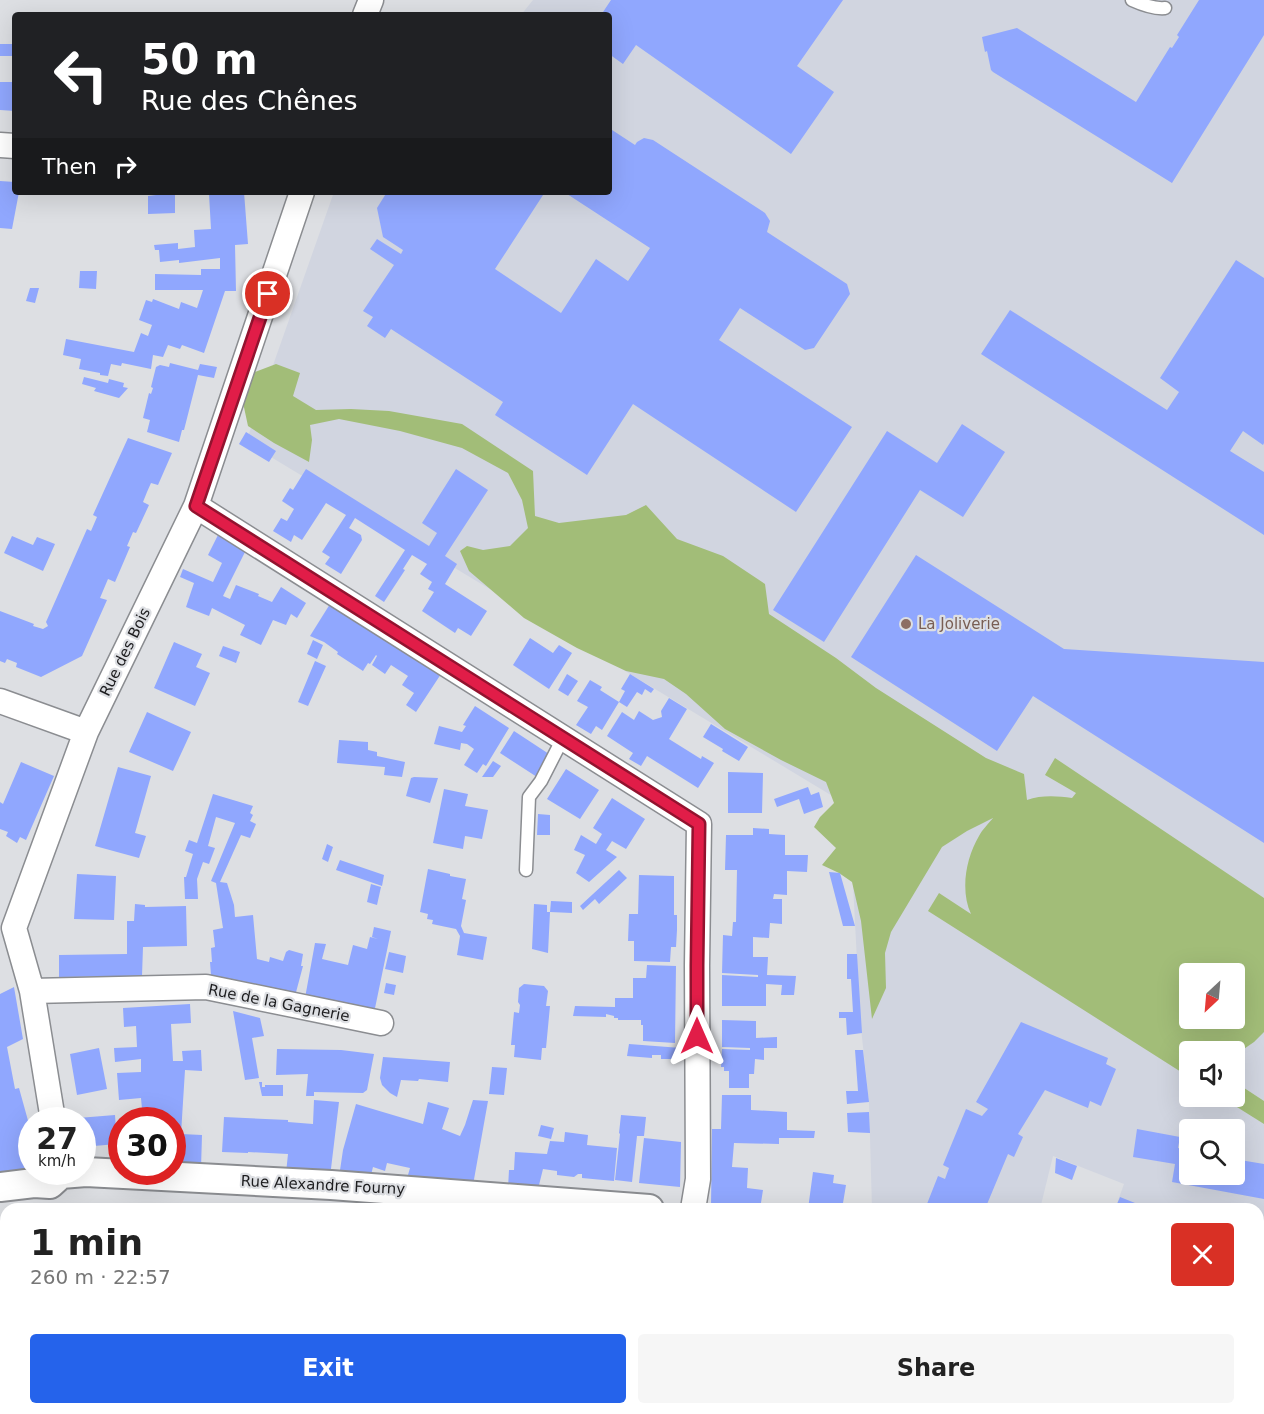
<!DOCTYPE html>
<html lang="en">
<head>
<meta charset="utf-8">
<style>
	:root { --surface:#fff; --page:#f6f6f6; --text:#222; --muted:#767676; --accent:#2563eb }
	body { margin:0; font-family:"DejaVu Sans",sans-serif; background:var(--page); color:var(--text); height:100vh; display:flex; flex-direction:column; font-size:22px; white-space:nowrap }
	* { box-sizing:border-box; margin:0 }
	p { font-size:20px; color:var(--muted) }
	.icon { flex:none; width:33px; height:33px; fill:none; stroke:currentColor; stroke-width:2; stroke-linecap:round; stroke-linejoin:round }
	.map { position:relative; flex:1; overflow:hidden }
	.sheet { position:absolute; left:0px; top:1203px; width:1264px; height:212px; display:flex; flex-direction:column; background:var(--surface); border-radius:18px 18px 0 0; box-shadow:0 6px 24px #0002 }
	.sheet>* { flex:none }
	.hud { position:absolute; left:12px; top:12px; width:600px; height:183px; border-radius:6px; box-shadow:0 6px 24px #0002; background:#202124; color:#fff; overflow:hidden }
	.needle { width:39px; rotate:206deg }
	.buttons { position:absolute; left:1179px; top:963px; display:grid; gap:12px }
	.buttons a { display:grid; place-items:center; width:66px; height:66px; border-radius:6px; background:var(--surface); box-shadow:0 6px 24px #0002; font-size:30px }
	.speed { position:absolute; left:18px; top:1107px; display:flex; gap:12px; font-size:30px; font-weight:700; text-align:center }
	.speed>* { display:grid; place-content:center; width:78px; height:78px; border-radius:50%; background:var(--surface); box-shadow:0 6px 24px #0002; line-height:1 }
	.speed small { font-size:15px; font-weight:400 }
	.speed .limit { border:9px solid #d22; background:#fff; color:#111 }
	.pin { position:absolute; display:grid; place-items:center; width:51px; height:51px; color:#fff; margin:-26px; border:3px solid #fff; border-radius:50%; box-shadow:0 2px 6px #0007 }
	.me { position:absolute; width:66px; margin:-33px; rotate:0deg; stroke-linejoin:round; filter:drop-shadow(0 0 4px #0008) }
	.turn { display:flex; align-items:center; gap:21px; height:126px; padding:0 30px; font-size:27px }
	.turn .icon { width:78px; height:78px; stroke-width:2.5 }
	.turn b { display:block; font-size:42px; line-height:51px }
	.then { display:flex; align-items:center; height:57px; padding:0 30px; background:#0003; gap:12px; font-size:22px }
	.round { display:grid; place-items:center; flex:none; width:63px; height:63px; border-radius:6px; background:var(--page) }
	.head { display:flex; align-items:center; justify-content:space-between; height:102px; padding:0 30px }
	h1 { font-size:36px; font-weight:700; line-height:45px }
	.button { display:flex; gap:12px; margin-top:auto; padding:12px 30px }
	.button a { flex:1; height:69px; border-radius:6px; background:var(--accent); color:#fff; font-size:24px; font-weight:700; line-height:69px; text-align:center }
	.button a+a { background:var(--page); color:var(--text) }
	.map>svg:first-child { display:block }
	.built { fill:#d1d5e0; fill-rule:evenodd }
	.green { fill:#a2bd78; fill-rule:evenodd }
	.building { fill:#90a7fe }
	.lines { fill:none; stroke-linecap:round; stroke-linejoin:round }
	.service-casing { stroke:#8b8d91; stroke-width:15 }
	.minor-casing { stroke:#8b8d91; stroke-width:27 }
	.tertiary-casing { stroke:#8b8d91; stroke-width:32 }
	.service { stroke:#fff; stroke-width:12 }
	.minor { stroke:#fff; stroke-width:24 }
	.tertiary { stroke:#fff; stroke-width:28 }
	.route-casing { stroke:#92132f; stroke-width:15 }
	.route { stroke:#e11d48; stroke-width:10 }
	.education-dot { fill:#8d6e63; stroke:#dddfe3; stroke-width:2 }
	.labels { text-anchor:middle; dominant-baseline:central; stroke-width:4.5; stroke-linejoin:round; paint-order:stroke }
	.education-label { font-size:15px; fill:#785e54; stroke:#dddfe3; text-anchor:start }
	.street-label { font-size:15px; fill:#1d1d1f; stroke:#dddfe3 }
</style>
</head>
<body>
<div class="map">
<svg width="1264" height="1414" viewBox="0 0 1264 1414">
	<rect width="100%" height="100%" fill="#dddfe3"/>
	<!-- built -->
	<path class="built" d="M533,0H1264V1278L1259,1294L1258,1209H1115L1124,1184L1053,1156L1040,1209H872L869,1102L860,1019L849,806L246,442L334,192H609V15H521ZM1190,974H1234V1018H1190ZM1190,1052H1234V1096H1190ZM1190,1130H1234V1174H1190Z"/>
	<!-- green -->
	<path class="green" d="M276,364L300,373L293,396L316,410L351,409L389,411L462,424L533,471L535,516L559,523L626,515L646,505L677,539L723,556L765,584L769,614L836,658L876,688L986,758L1024,774L1027,800C1041,795 1057,796 1072,798L1076,793L1045,775L1055,758L1264,898V1032L1254,1042L1235,1055L1234,1052H1190L1189,1077L928,911L939,893L971,914C960,890 966,858 979,836C982,830 989,823 993,818L967,831L942,847L891,932L885,953L886,988L872,1019L861,921L852,882L839,873L822,865L836,848L814,827L820,817L834,803L826,782L781,760L725,729L686,694L664,679L626,671L577,648L524,618L469,571L460,551L467,546L483,550L510,546L528,528L522,500L508,473L462,448L400,431L339,419L310,425L312,440L309,462L274,443L248,426L242,398L255,372ZM1190,974H1234V1018H1190Z
		M1235,1082L1264,1101V1124L1221,1097L1234,1096Z"/>
	<!-- building -->
	<path class="building" d="M611,0H843L797,66L834,92L791,154L636,45L623,64L609,54V15H601Z
		M1199,0H1264V35L1172,183L993,72L991,70L987,51L985,52L982,37L1017,28L1136,102L1170,47L1172,48L1179,37L1177,35Z
		M0,44H12L13,56H0Z
		M0,82H15V111L0,110Z
		M609,128L635,145L637,142L644,138L653,140L765,213L770,221L767,232L847,284L850,294L814,348L805,350L740,308L719,340L852,427L796,512L633,404L587,475L495,415L503,402L391,329L385,338L367,326L373,317L363,311L394,265L370,249L377,239L401,254L403,250L383,237L377,208L387,192H545L495,269L561,313L596,259L628,281L650,248L564,192H609Z
		M0,181L15,182V192H19L12,229L0,228Z
		M222,192H244L248,244L235,245L236,291H225L204,353L182,345L180,349L168,345L163,357L153,355L151,369L122,363L121,366L111,364L108,376L100,375V373L79,369L81,359L63,355L66,339L134,352L141,333L148,336L152,325L139,320L146,300L152,302L153,299L179,309L181,302L197,308L203,290H155V274L201,275V269H220V258L179,263V260L160,262L159,250H155L154,245L178,243V249L195,247L194,230L211,229L209,194H222Z
		M156,195H175V213L148,214V196Z
		M1236,260L1264,278V443L1263,445L1243,431L1230,451L1264,472V535L981,354L1010,310L1167,410L1179,392L1160,378Z
		M80,271H97L96,289L79,288Z
		M30,288H39L35,303L26,301Z
		M170,363L198,370L200,364L217,367L214,378L198,375L184,430H182L179,442L147,432L150,420L143,418L149,393L151,394L153,388L151,387L156,367L160,365L169,367Z
		M84,377L108,383L109,379L124,383L123,387L128,388L119,398L94,391L96,388L82,384Z
		M962,424L1005,452L963,517L920,490L824,642L773,610L887,431L937,463Z
		M246,432L276,451L269,462L239,444Z
		M128,438L172,453L158,485L151,483L147,492L143,502L149,505L136,533L133,532L127,546L130,547L115,582L108,579L100,598L107,600L82,656L41,677L16,667L17,663L7,659L5,663L0,661V611L34,624L33,626L43,629L48,626L46,622L87,529L91,531L97,517L93,515Z
		M306,469L429,546L437,533L422,523L456,469L488,490L445,556L457,564L445,584L487,611L471,636L458,628L455,633L422,611L434,592L428,589L432,582L420,574L427,564L412,555L403,569L405,570L384,602L375,596L405,550L355,518L349,528L361,535L362,540L341,574L325,564L330,557L322,552L346,515L326,503L302,540L294,535L291,542L273,531L281,518L287,521L294,509L282,501L290,488L293,490Z
		M219,533L246,550L223,596L230,599L236,585L259,594L258,596L272,602L281,587L306,603L297,618L291,614L286,625L273,620L261,645L240,635L245,625L212,608L209,616L186,607L194,583L180,577L183,569L213,582L222,563L208,555Z
		M12,536L33,545L37,537L55,544L43,571L4,553Z
		M916,555L1064,649L1264,662V843L1033,696L997,751L851,657Z
		M330,604L441,674L416,712L406,705L414,693L402,685L408,676L391,665L385,674L372,665L377,656L376,655L370,664L368,663L363,671L337,654L338,652L324,642L310,636Z
		M530,638L553,653L559,645L572,653L549,689L513,665Z
		M313,640L323,645L317,659L307,654Z
		M174,642L202,654L196,667L210,673L195,706L154,688Z
		M223,646L240,652L236,663L219,656Z
		M315,661L326,666L308,706L298,702Z
		M567,674L578,681L568,696L558,690Z
		M630,674L654,689L651,693L645,689L642,695L637,692L627,707L619,702L625,691L621,689Z
		M590,680L602,687L600,690L619,702L602,730L596,726L591,734L576,725L588,707L577,701Z
		M669,698L687,709L669,739L701,759L702,756L714,763L698,788L647,756L641,766L629,759L633,753L607,736L622,712L634,720L639,711L653,720L662,717L661,711Z
		M475,706L509,728L486,766L483,764L477,773L464,765L474,749L467,744L461,743L460,750L434,744L439,726L462,732L466,726L463,725Z
		M147,712L191,732L173,771L129,752Z
		M711,724L748,747L739,761L722,751L723,749L703,737Z
		M514,731L549,754L537,777L500,753Z
		M339,740L368,742V750L377,752V756L405,762L402,777L384,775L385,767L337,763Z
		M493,761L501,766L493,777H482Z
		M21,762L54,776L26,840L20,837L17,843L6,836L8,832L0,829V802L3,804Z
		M118,767L151,776L135,833L146,836L139,858L95,846Z
		M566,769L599,790L580,819L547,799Z
		M728,772L763,773L762,813H728Z
		M414,777L438,778L430,803L406,796L411,778Z
		M808,787L811,795L819,792L823,807L804,814L799,799L777,807L774,799Z
		M444,789L468,794L465,806L488,810L482,839L465,836L463,849L433,843Z
		M213,794L253,806L250,813L253,815L250,821L256,824L250,838L241,835L220,882L227,883L234,905L235,917L253,915L257,959L269,962L270,957L283,961L286,952L289,950L303,954L301,966H303L295,996L211,975L210,962H212L211,948L215,947L213,930L223,928L216,883L211,881L235,823L216,817L208,846L215,848L209,864L203,862L197,879L198,899H185L184,877H186L193,854L185,851L189,840L197,843Z
		M612,798L645,819L626,849L612,841L606,850L617,857L589,882L576,873L585,855L574,850L581,835L596,844L602,834L593,828Z
		M538,814L550,815V835H537Z
		M753,828L769,829V834L785,835V855H808L807,872L787,871V895L774,894L773,899H782V924L770,923L769,938L753,937V957H768L767,975L796,976L794,995H781L782,985L766,984V1006H722V975L758,977V975L722,973L723,935L732,936L733,922H736L737,870H725L726,835H753Z
		M327,844L333,847L328,862L322,859Z
		M340,860L384,875L382,886L336,870Z
		M428,869L450,874V876L466,879L462,899L466,900L461,926L464,933L487,937L483,960L457,955L460,936L456,929L432,924L433,920L427,919L428,914L420,912Z
		M619,870L627,878L599,904L595,899L583,910L580,906Z
		M829,872L840,873L855,926H843Z
		M77,874L116,876L114,920L74,919Z
		M639,875L674,876V915H677V930L676,947H671L670,962L634,961V941H628L629,914H638Z
		M371,884L381,887L377,905L367,902Z
		M551,901L572,902V913L550,912Z
		M135,904L145,905V907L186,906L187,946L143,947L142,976L59,977V955L127,954V921H134Z
		M534,904L547,905V912H550L548,953L532,949Z
		M374,927L391,931L374,1013L305,998L315,943L326,944L322,959L348,965L353,945L367,949L370,937L378,939L372,937Z
		M389,952L406,956L403,973L385,969Z
		M847,954H857L862,1033L847,1035L846,1018H839V1012H853L851,979H847Z
		M647,965L676,966L675,1043L643,1041V1025H641V1020H618V1018H614V1016L606,1014V1017L573,1016L575,1006L615,1007V998H633V978H646Z
		M386,983L396,985L394,995L384,993Z
		M524,984L544,986L548,991L546,1006H550L546,1048H542L541,1060L514,1057L515,1045H511L514,1012L519,1013L520,1005L518,1002L519,988Z
		M14,987L23,1039L7,1047L15,1089L19,1088L32,1135V1169L0,1173V994Z
		M190,1004L191,1023L171,1024L173,1061H183L182,1051L201,1050L202,1071L185,1070L181,1134L202,1135L201,1168L172,1167V1120H143L141,1098L119,1100L117,1073L141,1072V1059L115,1062L114,1048L137,1047L136,1026L124,1027L123,1008Z
		M233,1011L260,1018L264,1036L252,1038L259,1078L245,1080Z
		M722,1020L756,1021V1038L777,1037V1048H764V1060L755,1059L754,1074H749V1088H729V1071H724V1067H721L722,1049L750,1050V1048L722,1047Z
		M1021,1022L1108,1058L1106,1064L1116,1069L1101,1106L1090,1101L1088,1108L1045,1090L1018,1134L1023,1137L1014,1157L1008,1154L985,1209H925L938,1176L945,1179L949,1168L943,1165L966,1109L982,1116L988,1109L976,1102Z
		M629,1044L681,1048V1059H661V1055H652V1058L627,1056Z
		M99,1048L107,1089L77,1095L70,1054Z
		M277,1049L341,1050L374,1054L367,1090L363,1093L314,1092V1096H306L308,1074L276,1075Z
		M855,1050H863L869,1102L847,1104L846,1091H858Z
		M383,1057L450,1062L448,1082L419,1079L418,1081L401,1080L397,1097L390,1093L382,1085L380,1078Z
		M492,1067L507,1068L504,1095L489,1094Z
		M259,1082H262V1087H265V1085H283V1096H262Z
		M722,1095H751V1110L787,1112V1130L815,1131L814,1138H779V1144L734,1143L732,1167L748,1168L747,1188L763,1190L760,1209H729L711,1206L712,1129H721Z
		M314,1100L339,1102L330,1177L286,1173L288,1154L248,1152V1153L222,1152L224,1117L288,1120V1122L313,1124Z
		M473,1100L488,1101L473,1185L427,1182L428,1178L408,1175L410,1168L387,1163L385,1171L373,1167L370,1179L339,1177L343,1150L356,1104L423,1124L428,1102L449,1108L442,1129L460,1136L465,1125Z
		M869,1112L870,1133L848,1132L847,1113Z
		M115,1115L116,1130H122V1151H118L117,1144L82,1147V1120H79L78,1118Z
		M621,1115L646,1117L644,1136H637L632,1182L615,1180L620,1134L619,1133Z
		M541,1125L554,1128L551,1139L538,1136Z
		M1137,1129L1180,1137L1178,1148L1190,1150V1174H1234V1159L1264,1164V1199L1172,1182L1175,1164L1133,1157Z
		M565,1132L588,1135L587,1145L617,1148L614,1181L582,1178V1174H578L574,1177L557,1175V1171L543,1169L538,1189L508,1188L509,1170H514L515,1152L547,1154L550,1141L564,1142Z
		M644,1138L681,1142L680,1187L639,1183Z
		M1056,1158L1077,1166L1072,1180L1055,1173Z
		M813,1172L834,1175L833,1183L846,1185L842,1209H808Z
		M1120,1197L1150,1209H1115Z
		M44,1203L45,1209H16V1208Z
		M1264,1228V1278L1259,1293L1258,1243Z
		M0,1271H6V1355H0Z
		M1258,1329L1264,1331V1348L1258,1347Z
		M1258,1394L1264,1397V1414H1257L1243,1409L1258,1408Z
		M267,1408H302L301,1414H266Z
		M313,1408H373L372,1414H312Z
		M783,1408H852L851,1414H801Z
		M874,1408H930V1414H874Z"/>
	<g class="lines">
		<!-- service casing -->
		<g class="service-casing">
			<path id="service" d="M1132,0C1143,5 1154,9 1165,8
				M526,870L529,797L541,781L563,738
				M862,1414V1408"/>
		</g>
		<!-- minor casing -->
		<g class="minor-casing">
			<path id="minor" d="M365,15L371,0
				M0,145L15,146
				M196,506L699,824L697,965L698,1179L693,1209
				M0,701L86,732
				M32,991L206,987L381,1023
				M53,1120L32,991L14,928L86,732L196,506L302,192"/>
		</g>
		<!-- tertiary casing -->
		<g class="tertiary-casing">
			<path id="tertiary" d="M0,1187L34,1183L50,1184L61,1174L86,1172L331,1185L649,1209
				M1197,1408L1209,1414
				M960,1414V1408"/>
		</g>
		<!-- service -->
		<use href="#service" class="service"/>
		<!-- minor -->
		<use href="#minor" class="minor"/>
		<!-- tertiary -->
		<use href="#tertiary" class="tertiary"/>
	</g>
	<g class="lines">
		<!-- route casing -->
		<g class="route-casing">
			<path id="route" d="M268,294L196,506L699,824L697,965V1036"/>
		</g>
		<!-- route -->
		<use href="#route" class="route"/>
	</g>
	<!-- markers -->
	<circle class="education-dot" cx="906" cy="624" r="6"/>
	<g class="labels">
		<!-- education labels -->
		<g class="education-label">
			<text x="918" y="624">La Joliverie</text>
		</g>
		<!-- street labels -->
		<g class="street-label">
			<text transform="translate(125 652) rotate(-64)">Rue des Bois</text>
			<text transform="translate(279 1003) rotate(11)">Rue de la Gagnerie</text>
			<text transform="translate(323 1185) rotate(3)">Rue Alexandre Fourny</text>
		</g>
	</g>
</svg>
<div class="buttons">
<a><svg class="needle" viewBox="-14 -14 28 28"><path d="M0-13l5 13h-10z" fill="#e53935"/><path d="M0 13l5-13h-10z" fill="#767676"/></svg></a>
<a><svg class="icon" aria-label="sound" viewBox="0 0 24 24"><path d="M4 9h4l5-4v14l-5-4H4zM17 9q2 3 0 6"/></svg></a>
<a><svg class="icon" aria-label="search" viewBox="0 0 24 24"><circle cx="10" cy="10" r="6"/><path d="M15 15l6 6"/></svg></a>
</div>
<div class="speed"><div>27<small>km/h</small></div><div class="limit">30</div></div>
<div class="pin" style="left:268px;top:294px;background:#d93025"><svg class="icon" aria-label="arrive" viewBox="0 0 24 24"><path d="M6 21V4h12l-3 4 3 4H6"/></svg></div>
<svg class="me" style="left:697px;top:1036px" viewBox="-20 -20 40 40"><path d="M0-17L14 15 0 8-14 15z" fill="#e11d48" stroke="#fff" stroke-width="4"/></svg>
<div class="hud">
<div class="turn"><svg class="icon" aria-label="left" viewBox="0 0 24 24"><path d="M17 20v-9H6M10 6l-5 5 5 5"/></svg><div><b>50 m</b>Rue des Chênes</div></div>
<div class="then">Then<svg class="icon" aria-label="right" viewBox="0 0 24 24"><path d="M7 20v-9h11M14 6l5 5-5 5"/></svg></div>
</div>
<section class="sheet">
<div class="head"><div><h1>1 min</h1><p>260 m · 22:57</p></div><a class="round" style="background:#d93025;color:#fff"><svg class="icon" aria-label="close" viewBox="0 0 24 24"><path d="M6 6l12 12M18 6L6 18"/></svg></a></div>
<div class="button"><a>Exit</a><a>Share</a></div>
</section>
</div>
</body>
</html>
